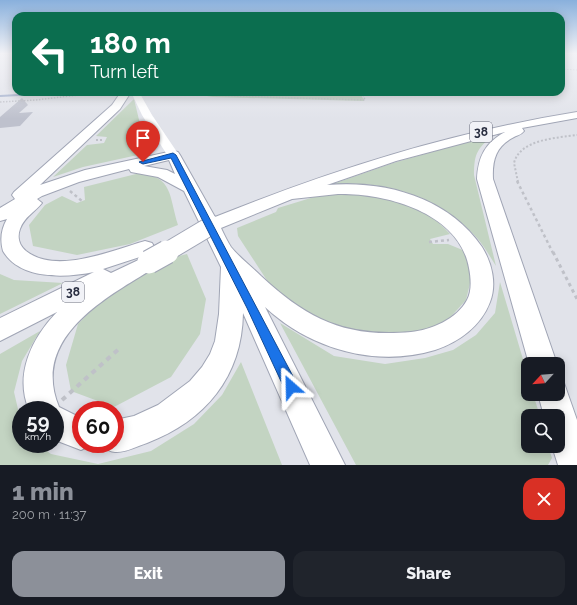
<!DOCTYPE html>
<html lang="en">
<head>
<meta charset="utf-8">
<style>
	:root { --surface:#171b24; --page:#20242c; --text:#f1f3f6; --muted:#9ea1a6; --accent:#8c9099 }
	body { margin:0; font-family:Raleway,sans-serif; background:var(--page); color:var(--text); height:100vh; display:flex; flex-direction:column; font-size:15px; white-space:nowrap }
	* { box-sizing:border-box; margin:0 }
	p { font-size:13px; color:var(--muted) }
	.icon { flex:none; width:22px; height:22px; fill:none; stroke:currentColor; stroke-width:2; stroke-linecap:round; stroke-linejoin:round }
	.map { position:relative; height:465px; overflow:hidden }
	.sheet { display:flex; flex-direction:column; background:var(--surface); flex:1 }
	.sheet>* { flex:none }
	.hud { position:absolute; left:12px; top:12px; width:553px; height:84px; border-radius:12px; box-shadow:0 2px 10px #0003; background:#0b6e4f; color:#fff; overflow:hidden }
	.needle { width:26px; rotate:244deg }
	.fabs { position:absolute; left:521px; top:357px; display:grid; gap:8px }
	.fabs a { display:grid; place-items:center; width:44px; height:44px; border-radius:8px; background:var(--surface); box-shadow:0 2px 10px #0003; font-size:20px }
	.speed { position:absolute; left:12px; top:401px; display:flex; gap:8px; font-size:20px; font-weight:700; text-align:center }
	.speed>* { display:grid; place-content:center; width:52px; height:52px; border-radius:50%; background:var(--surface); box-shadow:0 2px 10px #0003; line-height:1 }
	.speed small { font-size:10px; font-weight:400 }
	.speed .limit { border:6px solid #d22; background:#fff; color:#111 }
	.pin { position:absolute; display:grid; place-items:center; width:34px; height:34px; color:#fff; margin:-41px -17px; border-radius:50% 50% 50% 0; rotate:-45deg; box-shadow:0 0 4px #0007 }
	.pin .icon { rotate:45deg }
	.me { position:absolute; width:44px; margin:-22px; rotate:335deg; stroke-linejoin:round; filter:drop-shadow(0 0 3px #0008) }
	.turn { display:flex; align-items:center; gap:14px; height:84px; padding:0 12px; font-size:18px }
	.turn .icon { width:52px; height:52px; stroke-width:2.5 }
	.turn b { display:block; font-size:28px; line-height:34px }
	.round { display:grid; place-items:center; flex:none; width:42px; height:42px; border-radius:12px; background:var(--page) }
	.head { display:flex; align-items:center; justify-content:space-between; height:68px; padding:0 12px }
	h1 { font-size:24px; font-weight:800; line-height:30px; color:var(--accent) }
	.action { display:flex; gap:8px; margin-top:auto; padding:8px 12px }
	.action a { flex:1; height:46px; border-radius:12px; background:var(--accent); color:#fff; font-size:16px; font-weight:800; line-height:46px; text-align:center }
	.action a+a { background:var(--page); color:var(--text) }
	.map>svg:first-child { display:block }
	.green { fill:#c3d4c2 }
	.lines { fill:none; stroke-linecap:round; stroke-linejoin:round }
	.stream { stroke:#9caac9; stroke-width:2 }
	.building { fill:#bec1cd }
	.primary-casing { stroke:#a0a5b5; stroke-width:2 }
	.path-far5 { stroke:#bfc1c8; stroke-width:1; stroke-dasharray:1.5 1.5; stroke-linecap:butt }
	.path-far4 { stroke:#bfc1c8; stroke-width:1.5; stroke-dasharray:1.5 1.5; stroke-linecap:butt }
	.path-far3 { stroke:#bfc1c8; stroke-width:2; stroke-dasharray:2 2; stroke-linecap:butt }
	.path-far2 { stroke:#bfc1c8; stroke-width:2.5; stroke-dasharray:3 3; stroke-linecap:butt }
	.path-far1 { stroke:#bfc1c8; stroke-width:3; stroke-dasharray:3.5 3.5; stroke-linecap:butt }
	.path { stroke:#bfc1c8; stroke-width:4; stroke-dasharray:5 5; stroke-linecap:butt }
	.secondary { fill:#fff; fill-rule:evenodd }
	.primary { fill:#fff; fill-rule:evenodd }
	.primary-bridge-far1-casing { stroke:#a0a5b5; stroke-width:20; stroke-linecap:butt }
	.primary-bridge-casing { stroke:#a0a5b5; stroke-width:25; stroke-linecap:butt }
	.primary-bridge-far1 { stroke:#fff; stroke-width:18 }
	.primary-bridge { stroke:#fff; stroke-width:23 }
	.route { fill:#1a73e8; stroke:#114b97 }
	.labels { text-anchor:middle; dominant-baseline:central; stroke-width:3; stroke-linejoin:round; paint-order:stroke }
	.shield { fill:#f1f2f7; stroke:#656978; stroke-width:1 }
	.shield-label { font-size:12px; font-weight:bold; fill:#292e41 }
</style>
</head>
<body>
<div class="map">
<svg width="577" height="465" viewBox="0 0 577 465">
	<rect width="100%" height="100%" fill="#e1e3ea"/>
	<!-- green -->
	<path class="green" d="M181,92H360L364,101L213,97Z
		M134,99L147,153L83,167L53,177L87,145L104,143L107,137L96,136Z
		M495,134C478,148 474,152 474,175L496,266C490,257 485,247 477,238C440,197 385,179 330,185L393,163Z
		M140,173C173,177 169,196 178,225L130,244L77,255L33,246L29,225L45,205L62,196L77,203L85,200L84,187Z
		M344,193C384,198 422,201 450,234L430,239L433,244H448L465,251L472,275L466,300L447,321L420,332L393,336L359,334L304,314L268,282L238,236L237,228L276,212L278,208L314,197Z
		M187,254L206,299L200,334L171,377L114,407L71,391L66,365L78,324L112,289L175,257Z
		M0,274L14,280L63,283L0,314Z
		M500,282L528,376V394H533L540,416H528V446H548L552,458L548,465H356L280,323L334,356L385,364L425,358L453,350L476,335L495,313Z
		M40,331L22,361L14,392L21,422V444H38L51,454L98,464L151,451L194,424L222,395L241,362L282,465H0V354Z"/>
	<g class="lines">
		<!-- stream -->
		<path class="stream" d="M0,96L72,92"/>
	</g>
	<!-- building -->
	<path class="building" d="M22,98L28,105L19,113L33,112L20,126L0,128V117Z"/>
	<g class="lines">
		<!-- primary casing -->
		<g class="primary-casing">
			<path id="primary" d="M121,92H131L120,109L40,185L85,170L173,151L178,152L180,155L215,217C335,169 448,133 577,112V118L522,128L524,131C521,135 518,135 514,137C496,146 492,160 493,179L557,364H529L477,179C478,157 485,143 505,132L396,161L327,185C385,180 448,197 482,247C492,263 497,284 490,302C481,326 459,342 435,350C376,368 310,349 265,307L345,465H310L243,313C242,377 205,421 147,443C138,446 125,453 115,452C111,452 107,449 103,448L102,444H115V420L134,416L158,405L190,381L202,367L210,354L215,341L219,314L221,267L184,191L158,177L131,172L129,169L79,182L42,196L37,199L42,203C35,212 24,217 20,229C17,237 19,245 26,251C56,275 113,250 145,241L152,243L155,248L152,253L103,269L111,273L149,255L156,257L159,262L156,267C107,297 30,337 59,407L81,418V444H93L81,450L55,440V410H29C14,374 32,338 57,312L0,341V318L94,272C65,278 20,280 3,251C0,240 1,229 7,219L0,221V208L15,199L12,195L14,192L112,105ZM169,160L175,174L167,170L144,166ZM338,194C385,193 459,212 469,268C471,278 472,291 467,300C457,319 431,330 411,332C347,338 308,320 261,276C252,267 239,257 231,247C227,241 224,234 221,228L292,199Z
				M558,381L564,383L577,420V465H558L552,446H558V416H544L538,394H558Z"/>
		</g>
		<!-- path-far5 -->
		<path class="path-far5" d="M561,69L577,70"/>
		<!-- path-far4 -->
		<path class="path-far4" d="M219,92V94
			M315,92L318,97
			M384,92L477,94
			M171,94L365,100L362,92
			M0,102L36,100L103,92"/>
		<!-- path-far3 -->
		<path class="path-far3" d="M96,140H103
			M518,182L514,163C520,139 557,138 577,135"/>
		<!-- path-far2 -->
		<path class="path-far2" d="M517,181L553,253
			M70,191L82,201
			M429,242L449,240"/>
		<!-- path-far1 -->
		<path class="path-far1" d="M553,252L577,299"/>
		<!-- path -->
		<path class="path" d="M62,400L121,347"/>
		<!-- secondary -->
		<path class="secondary" d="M131,92H139L152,115L179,155L177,158H169L142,115Z"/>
		<!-- primary -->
		<use href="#primary" class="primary"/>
		<!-- primary-bridge-far1 casing -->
		<g class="primary-bridge-far1-casing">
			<path id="primary-bridge-far1" d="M165,253L212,225"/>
		</g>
		<!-- primary-bridge casing -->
		<g class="primary-bridge-casing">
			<path id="primary-bridge" d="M149,262L167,252"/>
		</g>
		<!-- primary-bridge-far1 -->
		<use href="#primary-bridge-far1" class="primary-bridge-far1"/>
		<!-- primary-bridge -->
		<use href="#primary-bridge" class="primary-bridge"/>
	</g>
	<!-- sky -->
	<linearGradient id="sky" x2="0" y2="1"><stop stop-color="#89b0dc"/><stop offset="0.45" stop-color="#f2f2f6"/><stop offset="1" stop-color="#f2f2f6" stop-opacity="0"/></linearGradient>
	<rect width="577" height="119" fill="url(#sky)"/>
	<!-- route -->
	<path class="route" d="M173,153L176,155L296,382L298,387L296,392L291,394L286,392L247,308L171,158L143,164L139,162Z"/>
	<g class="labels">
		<!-- shield labels -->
		<g class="shield">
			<rect x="470" y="122" width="22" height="20" rx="3"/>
			<rect x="62" y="282" width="22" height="20" rx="3"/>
		</g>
		<g class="shield-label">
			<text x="481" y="132">38</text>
			<text x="73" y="292">38</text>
		</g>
	</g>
</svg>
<div class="fabs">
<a><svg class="needle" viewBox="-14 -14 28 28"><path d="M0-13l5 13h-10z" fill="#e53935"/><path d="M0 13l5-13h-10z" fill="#9ea1a6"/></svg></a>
<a><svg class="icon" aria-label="search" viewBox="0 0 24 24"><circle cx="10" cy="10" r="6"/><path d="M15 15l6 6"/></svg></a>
</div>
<div class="speed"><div>59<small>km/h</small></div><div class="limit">60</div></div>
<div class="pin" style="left:143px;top:162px;background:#d93025"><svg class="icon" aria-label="arrive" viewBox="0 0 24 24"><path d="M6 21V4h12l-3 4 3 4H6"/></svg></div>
<svg class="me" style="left:291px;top:387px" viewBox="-20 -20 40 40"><path d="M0-17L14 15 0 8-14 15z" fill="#1a73e8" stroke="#fff" stroke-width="4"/></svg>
<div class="hud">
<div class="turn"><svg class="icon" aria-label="left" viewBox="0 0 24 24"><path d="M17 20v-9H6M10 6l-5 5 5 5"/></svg><div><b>180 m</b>Turn left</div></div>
</div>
</div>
<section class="sheet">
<div class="head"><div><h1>1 min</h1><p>200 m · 11:37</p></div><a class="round" style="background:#d93025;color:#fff"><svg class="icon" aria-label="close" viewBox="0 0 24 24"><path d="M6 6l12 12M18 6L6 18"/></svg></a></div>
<div class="action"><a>Exit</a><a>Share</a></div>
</section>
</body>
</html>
